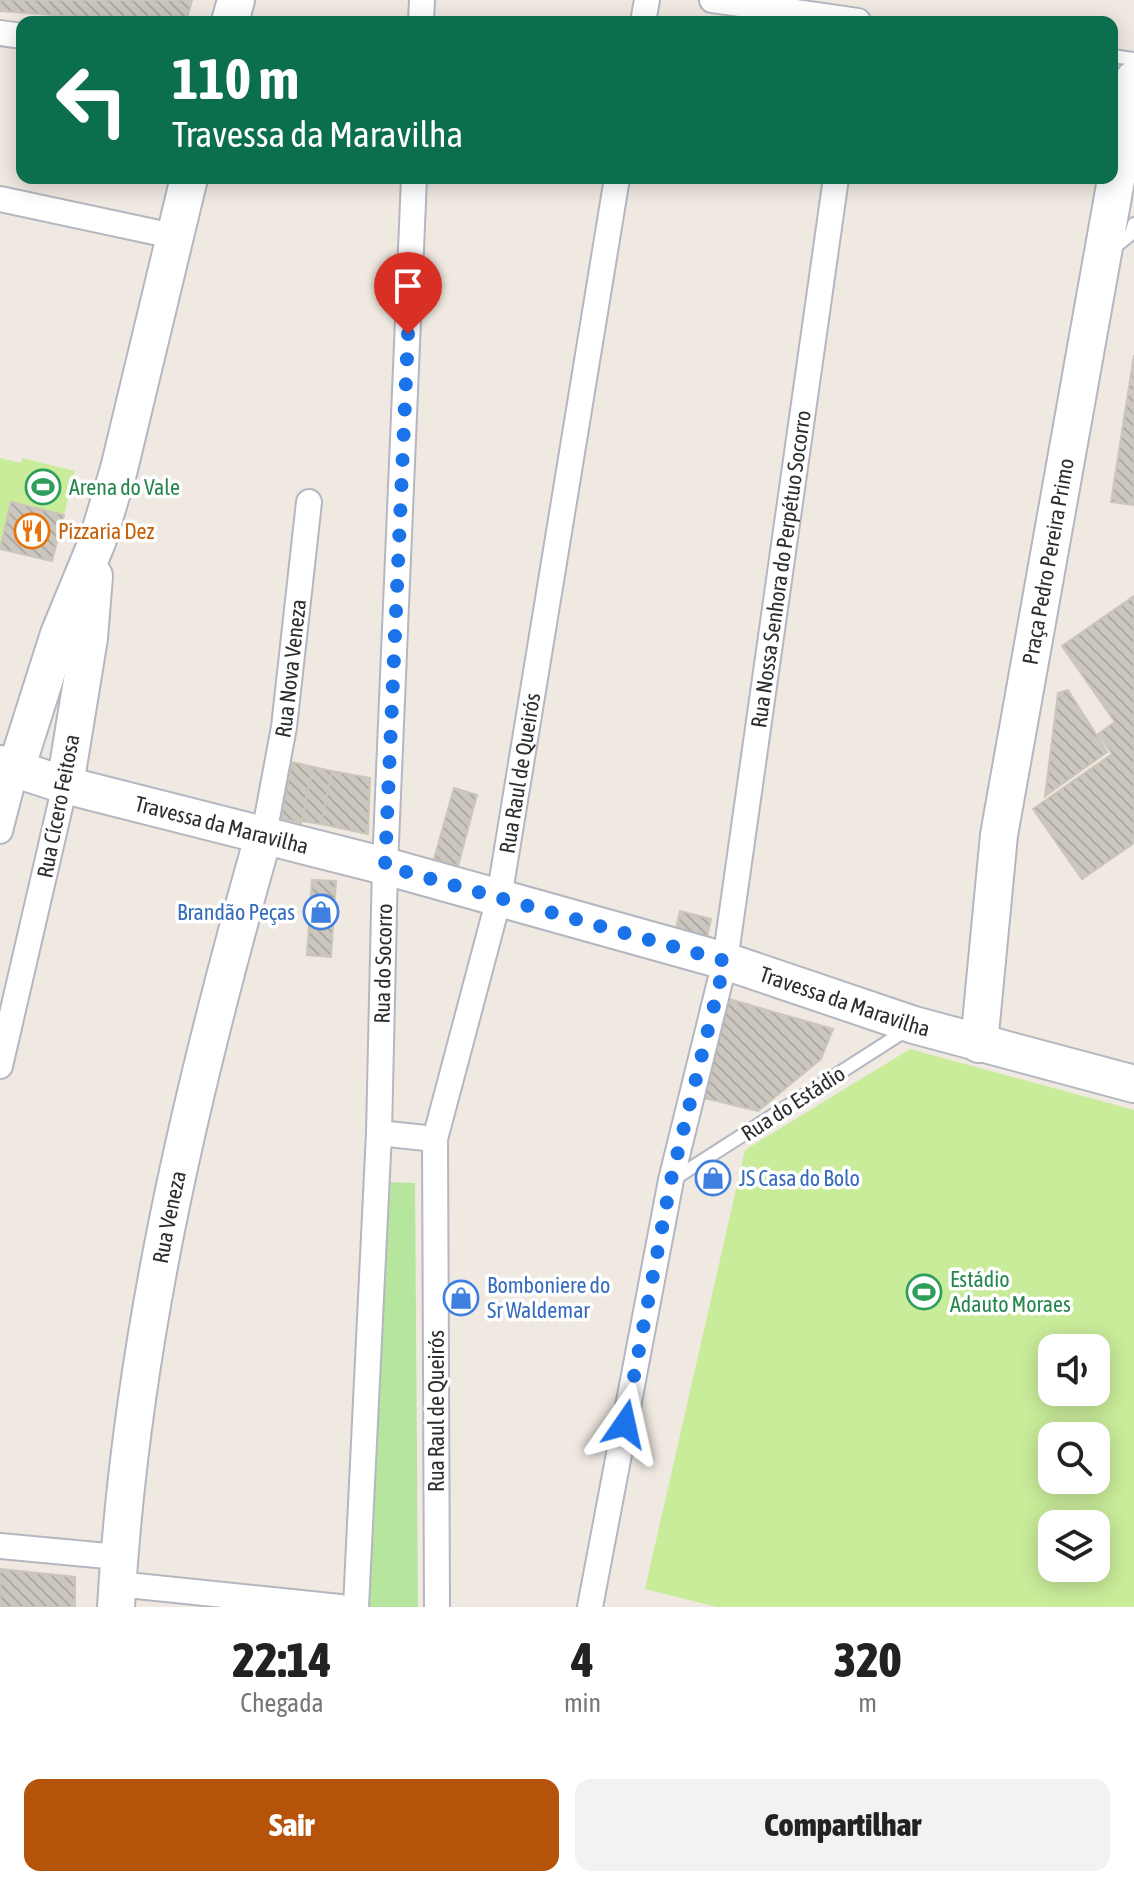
<!DOCTYPE html>
<html lang="pt">
<head>
<meta charset="utf-8">
<style>
	:root { --surface:#fff; --page:#f2f2f2; --text:#222; --muted:#767676; --accent:#b45309 }
	body { margin:0; font-family:"Asap Condensed",sans-serif; background:var(--page); color:var(--text); height:100vh; display:flex; flex-direction:column; font-size:30px; white-space:nowrap }
	* { box-sizing:border-box; margin:0 }
	p { font-size:26px; color:var(--muted) }
	.icon { flex:none; width:44px; height:44px; fill:none; stroke:currentColor; stroke-width:2; stroke-linecap:round; stroke-linejoin:round }
	.map { position:relative; height:1607px; overflow:hidden }
	.side { display:flex; flex-direction:column; background:var(--surface); flex:1 }
	.side>* { flex:none }
	.banner { position:absolute; left:16px; top:16px; width:1102px; height:168px; border-radius:16px; box-shadow:0 4px 20px #0003; background:#0b6e4f; color:#fff; overflow:hidden }
	.tools { position:absolute; left:1038px; top:1334px; display:grid; gap:16px }
	.tools a { display:grid; place-items:center; width:72px; height:72px; border-radius:16px; background:var(--surface); box-shadow:0 4px 20px #0003; font-size:40px }
	.pin { position:absolute; display:grid; place-items:center; width:68px; height:68px; color:#fff; margin:-82px -34px; border-radius:50% 50% 50% 0; rotate:-45deg; box-shadow:0 0 8px #0007 }
	.pin .icon { rotate:45deg }
	.me { position:absolute; width:88px; margin:-44px; rotate:11deg; stroke-linejoin:round; filter:drop-shadow(0 0 6px #0008) }
	.turn { display:flex; align-items:center; gap:28px; height:168px; padding:0 24px; font-size:36px }
	.turn .icon { width:104px; height:104px; stroke-width:2.5 }
	.turn b { display:block; font-size:56px; line-height:68px }
	.eta { display:flex; justify-content:space-evenly; align-items:center; height:136px; text-align:center }
	.eta b { font-size:48px; font-weight:800; line-height:56px }
	.cta { display:flex; gap:16px; margin-top:auto; padding:16px 24px }
	.cta a { flex:1; height:92px; border-radius:16px; background:var(--accent); color:#fff; font-size:32px; font-weight:800; line-height:92px; text-align:center }
	.cta a+a { background:var(--page); color:var(--text) }
	.map>svg:first-child { display:block }
	.park { fill:#b6e59e }
	.pitch { fill:#c9ec9a; fill-rule:evenodd }
	.building { fill:url(#building-back-hatch); stroke:#cbc5ba; stroke-width:2 }
	.lines { fill:none; stroke-linecap:round; stroke-linejoin:round }
	.lane-casing { stroke:#b4b7c1; stroke-width:16 }
	.street-casing { stroke:#b4b7c1; stroke-width:28 }
	.secondary-casing { stroke:#b4b7c1; stroke-width:40 }
	.lane { stroke:#fff; stroke-width:12 }
	.street { stroke:#fff; stroke-width:24 }
	.secondary { stroke:#fff; stroke-width:36 }
	.route { stroke:#1a73e8; stroke-width:14; stroke-dasharray:0 25.2 }
	.labels { text-anchor:middle; dominant-baseline:central; stroke-width:7; stroke-linejoin:round; paint-order:stroke }
	.leisure-label { font-size:22px; fill:#27864d; stroke:#fff; text-anchor:start }
	.food-label { font-size:22px; fill:#c56008; stroke:#fff; text-anchor:start }
	.street-label { font-size:22px; fill:#2e2e2e; stroke:#fff }
	.shop-label { font-size:22px; fill:#366cbe; stroke:#fff; text-anchor:start }
</style>
</head>
<body>
<div class="map">
<svg width="1134" height="1607" viewBox="0 0 1134 1607">
	<defs>
		<pattern id="building-back-hatch" width="6" height="6" patternUnits="userSpaceOnUse" patternTransform="scale(2)"><rect width="6" height="6" fill="#cbc7bf"/><path d="M-1 5l2 2M0 0l6 6M5-1l2 2" fill="none" stroke="#afaba4"/></pattern>
	</defs>
	<rect width="100%" height="100%" fill="#efe9e1"/>
	<!-- park -->
	<path class="park" d="M380,1182L415,1183L418,1607H369Z"/>
	<!-- pitch -->
	<path class="pitch" d="M0,458L21,463L22,458L75,471L64,515L11,502L0,547Z
		M910,1049L1134,1110V1607H717L645,1589L745,1150ZM1096,1348V1392H1052V1348ZM1052,1436H1096V1480H1052ZM1052,1524H1096V1568H1052Z"/>
	<!-- building -->
	<path class="building" d="M0,0H192L186,22H147L0,11Z
		M1134,355V505L1111,502Z
		M11,502L64,515L52,561L0,549Z
		M1134,596V843L1082,879L1033,809L1112,754L1098,734L1115,722L1062,646Z
		M1068,690L1107,752L1045,796L1058,693Z
		M292,762L313,767L301,823L280,818Z
		M313,767L332,771L321,824L302,821Z
		M332,771L370,778L368,834L321,824Z
		M454,788L477,795L458,866L434,859Z
		M312,880L336,881L331,957L307,955Z
		M680,911L711,919L705,945L674,938Z
		M729,999L833,1029L821,1059L758,1111L704,1098Z
		M0,1569L75,1577V1607H0Z"/>
	<g class="lines">
		<!-- lane casing -->
		<g class="lane-casing">
			<path id="lane" d="M1112,56L1134,59
				M1111,250L1131,234L1134,224
				M674,1179L908,1029"/>
		</g>
		<!-- street casing -->
		<g class="street-casing">
			<g id="street">
				<path d="M712,0L858,21"/>
				<path d="M421,22L422,0"/>
				<path d="M643,22L647,0"/>
				<path d="M0,33L22,36"/>
				<path d="M0,199L173,236"/>
				<path d="M0,831L16,769"/>
				<path id="s1" d="M264,834L284,727L309,502"/>
				<path d="M0,1066L65,785"/>
				<path d="M379,1133L435,1139"/>
				<path d="M0,1546L118,1557"/>
				<path d="M117,1584L340,1607"/>
				<path id="s2" d="M356,1607L379,1133L385,866L414,178"/>
				<path id="s3" d="M437,1607L435,1139L499,898L617,178"/>
				<path id="s4" d="M590,1607L671,1180L725,961L836,178"/>
			</g>
		</g>
		<!-- secondary casing -->
		<g class="secondary-casing">
			<g id="secondary">
				<path d="M230,22L236,0"/>
				<path id="s5" d="M0,764L65,785L385,866L725,961L914,1025L1134,1084"/>
				<path d="M16,769L59,634L97,542L119,469L189,178"/>
				<path d="M65,785L89,638L94,576"/>
				<path id="s6" d="M979,1044L999,835L1134,79"/>
				<path id="s7" d="M116,1607C131,1344 192,1087 264,834"/>
			</g>
		</g>
		<!-- lane -->
		<use href="#lane" class="lane"/>
		<!-- street -->
		<use href="#street" class="street"/>
		<!-- secondary -->
		<use href="#secondary" class="secondary"/>
	</g>
	<g class="lines">
		<!-- route -->
		<path class="route" d="M408,334L385,866L725,961L671,1180L625,1424"/>
	</g>
	<!-- icons -->
	<defs>
		<g id="stadium-ring" transform="scale(1.8)"><circle r="9.5" fill="#fff" stroke="#2e9e5b" stroke-width="1.5"/><path d="M0-5a6.5 5 0 1 0 0 10a6.5 5 0 1 0 0-10ZM-3.5-1.8h7v3.6h-7Z" fill="#2e9e5b"/></g>
		<g id="restaurant-ring" transform="scale(1.8)"><circle r="9.5" fill="#fff" stroke="#e8710a" stroke-width="1.5"/><path d="M-5-6h1v4h1v-4h1v4h1v-4h1v5L-1.5 .5V6h-2V.5L-5-1ZM5-6V6H3V1.5H1.5Q1.5-4 5-6Z" fill="#e8710a"/></g>
		<g id="shop-ring" transform="scale(1.8)"><circle r="9.5" fill="#fff" stroke="#3f7fe0" stroke-width="1.5"/><path d="M-5-2.5h2.3a2.7 3.5 0 0 1 5.4 0H5L5.5 6h-11ZM-1.5-2.5h3a1.5 2.3 0 0 0-3 0Z" fill="#3f7fe0"/></g>
	</defs>
	<g fill-rule="evenodd">
		<use href="#stadium-ring" x="43" y="487"/>
		<use href="#restaurant-ring" x="32" y="531"/>
		<use href="#shop-ring" x="321" y="912"/>
		<use href="#shop-ring" x="713" y="1178"/>
		<use href="#stadium-ring" x="924" y="1292"/>
		<use href="#shop-ring" x="461" y="1298"/>
	</g>
	<g class="labels">
		<!-- leisure labels -->
		<g class="leisure-label">
			<text x="69" y="487">Arena do Vale</text>
			<text x="950" y="1279">Estádio<tspan x="950" dy="25">Adauto Moraes</tspan></text>
		</g>
		<!-- food labels -->
		<g class="food-label">
			<text x="58" y="531">Pizzaria Dez</text>
		</g>
		<!-- street labels -->
		<g class="street-label">
			<text stroke="none"><textPath href="#s6" startOffset="488">Praça Pedro Pereira Primo</textPath></text>
			<text stroke="none"><textPath href="#s4" startOffset="1056">Rua Nossa Senhora do Perpétuo Socorro</textPath></text>
			<text stroke="none"><textPath href="#s1" startOffset="168">Rua Nova Veneza</textPath></text>
			<text stroke="none"><textPath href="#s3" startOffset="844">Rua Raul de Queirós</textPath></text>
			<text transform="translate(58 806) rotate(-79)">Rua Cícero Feitosa</text>
			<text stroke="none"><textPath href="#s5" startOffset="230">Travessa da Maravilha</textPath></text>
			<text stroke="none"><textPath href="#s2" startOffset="644">Rua do Socorro</textPath></text>
			<text stroke="none"><textPath href="#s5" startOffset="878">Travessa da Maravilha</textPath></text>
			<text transform="translate(793 1103) rotate(-33)">Rua do Estádio</text>
			<text stroke="none"><textPath href="#s7" startOffset="394">Rua Veneza</textPath></text>
			<text transform="translate(436 1411) rotate(-90)">Rua Raul de Queirós</text>
		</g>
		<!-- shop labels -->
		<g class="shop-label">
			<text x="295" y="912" text-anchor="end">Brandão Peças</text>
			<text x="739" y="1178">JS Casa do Bolo</text>
			<text x="487" y="1285">Bomboniere do<tspan x="487" dy="25">Sr Waldemar</tspan></text>
		</g>
	</g>
</svg>
<div class="tools">
<a><svg class="icon" aria-label="sound" viewBox="0 0 24 24"><path d="M4 9h4l5-4v14l-5-4H4zM17 9q2 3 0 6"/></svg></a>
<a><svg class="icon" aria-label="search" viewBox="0 0 24 24"><circle cx="10" cy="10" r="6"/><path d="M15 15l6 6"/></svg></a>
<a><svg class="icon" aria-label="layers" viewBox="0 0 24 24"><path d="M12 4l9 5-9 5-9-5zM3 14l9 5 9-5"/></svg></a>
</div>
<div class="pin" style="left:408px;top:334px;background:#d93025"><svg class="icon" aria-label="arrive" viewBox="0 0 24 24"><path d="M6 21V4h12l-3 4 3 4H6"/></svg></div>
<svg class="me" style="left:625px;top:1424px" viewBox="-20 -20 40 40"><path d="M0-17L14 15 0 8-14 15z" fill="#1a73e8" stroke="#fff" stroke-width="4"/></svg>
<div class="banner">
<div class="turn"><svg class="icon" aria-label="left" viewBox="0 0 24 24"><path d="M17 20v-9H6M10 6l-5 5 5 5"/></svg><div><b>110 m</b>Travessa da Maravilha</div></div>
</div>
</div>
<section class="side">
<div class="eta">
<div><b>22:14</b><p>Chegada</p></div>
<div><b>4</b><p>min</p></div>
<div><b>320</b><p>m</p></div>
</div>
<div class="cta"><a>Sair</a><a>Compartilhar</a></div>
</section>
</body>
</html>
